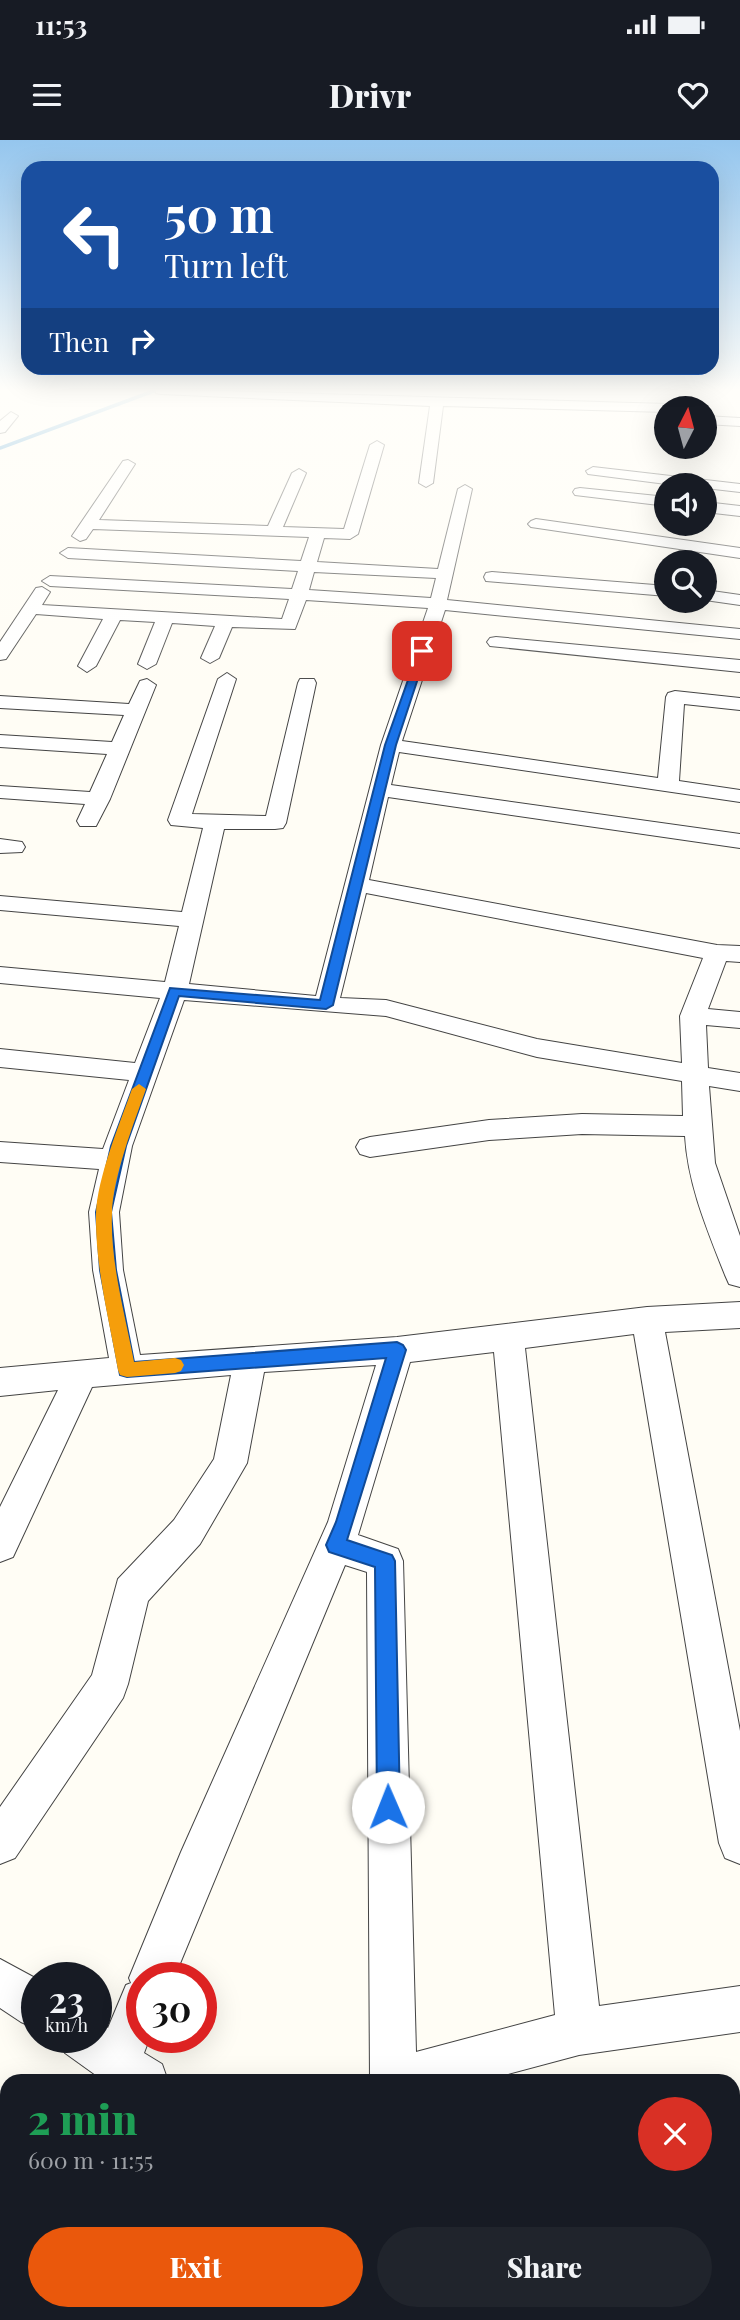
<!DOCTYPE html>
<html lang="en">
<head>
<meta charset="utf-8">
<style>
	:root { --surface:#171b24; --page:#20242c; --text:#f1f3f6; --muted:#9ea1a6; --accent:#ea580c }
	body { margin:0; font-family:"Playfair Display",serif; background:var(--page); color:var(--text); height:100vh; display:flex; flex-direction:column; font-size:26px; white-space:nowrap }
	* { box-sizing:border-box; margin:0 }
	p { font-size:23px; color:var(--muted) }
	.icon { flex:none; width:38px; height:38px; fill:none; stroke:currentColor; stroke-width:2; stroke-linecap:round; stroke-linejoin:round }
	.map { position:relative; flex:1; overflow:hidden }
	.sheet { position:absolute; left:0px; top:1934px; width:740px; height:247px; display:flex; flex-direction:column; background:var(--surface); border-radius:21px 21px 0 0; box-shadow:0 7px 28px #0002 }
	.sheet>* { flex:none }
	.banner { position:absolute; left:21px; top:21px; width:698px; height:214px; border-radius:21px; box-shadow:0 7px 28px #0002; background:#1a4fa0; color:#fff; overflow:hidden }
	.needle { width:46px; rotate:6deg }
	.controls { position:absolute; left:654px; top:256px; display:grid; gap:14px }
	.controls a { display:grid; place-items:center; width:63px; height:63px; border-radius:50%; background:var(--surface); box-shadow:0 7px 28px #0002; font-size:35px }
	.speed { position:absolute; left:21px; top:1822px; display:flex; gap:14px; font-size:35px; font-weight:700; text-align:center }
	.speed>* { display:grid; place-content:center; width:91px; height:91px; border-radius:50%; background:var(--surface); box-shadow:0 7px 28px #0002; line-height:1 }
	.speed small { font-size:18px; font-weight:400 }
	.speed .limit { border:10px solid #d22; background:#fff; color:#111 }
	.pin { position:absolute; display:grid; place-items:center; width:60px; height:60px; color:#fff; margin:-30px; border-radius:14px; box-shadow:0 4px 10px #0006 }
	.me { position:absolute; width:77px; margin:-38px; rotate:359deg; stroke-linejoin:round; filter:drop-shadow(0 0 5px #0008) }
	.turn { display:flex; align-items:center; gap:24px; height:147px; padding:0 28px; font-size:32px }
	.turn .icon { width:91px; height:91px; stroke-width:2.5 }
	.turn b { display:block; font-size:49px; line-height:60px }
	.then { display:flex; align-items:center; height:66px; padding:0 28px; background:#0003; gap:14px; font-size:26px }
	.round { display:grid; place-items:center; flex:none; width:74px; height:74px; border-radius:37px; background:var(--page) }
	.headline { display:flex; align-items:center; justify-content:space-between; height:119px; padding:0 28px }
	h1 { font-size:42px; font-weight:800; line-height:52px; color:#1e9e55 }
	.primary-button { display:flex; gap:14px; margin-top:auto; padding:14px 28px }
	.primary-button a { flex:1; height:80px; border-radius:42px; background:var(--accent); color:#fff; font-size:28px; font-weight:800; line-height:80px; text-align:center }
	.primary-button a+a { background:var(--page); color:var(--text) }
	.status { display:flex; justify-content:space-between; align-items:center; height:49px; padding:0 35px; background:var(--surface); direction:ltr }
	.status svg { height:19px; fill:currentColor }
	header { display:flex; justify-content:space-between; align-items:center; height:91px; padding:0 28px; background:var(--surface); font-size:32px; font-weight:800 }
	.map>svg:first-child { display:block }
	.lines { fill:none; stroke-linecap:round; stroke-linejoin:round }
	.stream { stroke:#3f96cf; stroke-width:3.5 }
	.street-casing { stroke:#444; stroke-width:2 }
	.secondary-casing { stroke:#333; stroke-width:3 }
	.street { fill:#fff; fill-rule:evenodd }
	.secondary { fill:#fff6b0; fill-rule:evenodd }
	.route { fill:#1a73e8; stroke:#114b97; stroke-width:2 }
	.slow { fill:#f59e0b }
</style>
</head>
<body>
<div class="status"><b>11:53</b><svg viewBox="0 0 49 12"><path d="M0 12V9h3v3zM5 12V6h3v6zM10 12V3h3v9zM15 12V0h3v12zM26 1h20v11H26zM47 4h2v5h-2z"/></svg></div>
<header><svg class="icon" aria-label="menu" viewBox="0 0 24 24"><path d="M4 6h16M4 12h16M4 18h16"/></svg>Drivr<svg class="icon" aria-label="heart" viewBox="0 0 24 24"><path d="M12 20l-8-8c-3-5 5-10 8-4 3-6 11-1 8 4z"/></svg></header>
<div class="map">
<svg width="740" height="2180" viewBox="0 0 740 2180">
	<rect width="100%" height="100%" fill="#fffdf5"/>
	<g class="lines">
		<!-- stream -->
		<path class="stream" d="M0,308L159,249"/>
		<!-- street casing -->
		<g class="street-casing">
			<path id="street" d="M156,249L667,264L673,268H667V272L443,266L433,343L426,347L419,343L430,266L161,254L156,253Z
				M11,272L18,276L5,292L0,293V281Z
				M705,276L740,278V286L705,284Z
				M377,301L384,305L358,394L350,399L324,398L317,422L438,429L458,349L465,345L472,349L447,460L740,489V499L445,470L402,601L658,638L666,557L668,553L675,551L740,558V570L684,564L679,641L740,650V662L399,612L391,645L740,694V708L388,657L369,740L717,805L740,806V822L726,821L708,869L740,872V888L706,885L708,928L740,933V951L709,946L715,1023L740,1096V1147L729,1144L725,1135C707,1089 688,1045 685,996L582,994L489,1000L370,1017L360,1014L356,1007L360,1000L370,997L489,980L582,974L683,976L682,941L537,917L386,876L184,860L132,1006L119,1072L123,1130L140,1215L397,1197L647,1167L740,1162V1188L665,1192L740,1591V1724L725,1718L719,1703L634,1194L525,1208L599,1866L740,1846V1892L579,1915L482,1941H370L367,1432L345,1425L174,1838H142V1897H150L144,1913L162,1924L168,1941H104L65,1913L58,1897H96V1880L108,1888L126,1845L131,1843L129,1838L181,1712L328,1382L376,1225L264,1232L247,1323L200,1404L148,1461L128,1544L123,1558L15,1718L0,1724V1667L92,1535L118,1439L174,1380L214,1319L231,1235L92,1247L13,1417L0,1422V1367L58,1250L0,1256V1228L109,1218L93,1130L89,1072L99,1029L0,1022V1002L103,1009L129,940L0,927V909L135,923L160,858L0,843V827L165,842L179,786L0,770V756L182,772L203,688L171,685L168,680L218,539L227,533L236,539L192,674L266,676L298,543L300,539H314L316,543L286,683L283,688L275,689H224L189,844L316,856L381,605L428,468L306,460L295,489L232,487L219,518L210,523L201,518L215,486L172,483L156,524L147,529L138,524L155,482L120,480L96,526L87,532L78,526L103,479L36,474L6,519L0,520V502L36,448L42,447L50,452L42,465L282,479L289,459L50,446L42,441L50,436L292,449L298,431L68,418L60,413L68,408L301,421L309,397L93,389L86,399L80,401L72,396L123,321L128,320L135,324L99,380L268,386L292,333L299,329L306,333L283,387L344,389L370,305ZM314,432L436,438L431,458L309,450ZM366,753L703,818L680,876L682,923L537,899L386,860L340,858ZM494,1212L555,1875L416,1912L403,1421L398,1409L358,1395L410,1222Z
				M593,327L740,344V352L705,348V345H674L588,334L586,331Z
				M580,348L667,357V366L575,355L573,352L575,349Z
				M705,362L740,366V376L705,372Z
				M536,379L740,408V418L531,387L528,384L531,381Z
				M492,432L667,446V456L486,441L484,437L486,433Z
				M705,450L740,455V465L705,460Z
				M496,497L740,520V532L490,506L487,502L490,498Z
				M147,539L156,545L110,659L96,686H80L77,681L85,664L0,658V646L90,652L107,614L0,607V595L112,602L124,575L0,568V556L129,564L140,541Z
				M0,699L22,702L25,707L22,712L0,713Z
				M0,1819L37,1839V1889L21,1882L0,1868Z
				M7,2109V2167L0,2170V2111Z"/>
		</g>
		<!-- secondary casing -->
		<g class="secondary-casing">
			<path id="secondary" d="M740,1988V2059L733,2061V1990Z
				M612,2174H680L678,2180H610Z"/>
		</g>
		<!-- street -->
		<use href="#street" class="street"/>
		<!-- secondary -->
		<use href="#secondary" class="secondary"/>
	</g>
	<!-- sky -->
	<linearGradient id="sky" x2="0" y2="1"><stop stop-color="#95c6ee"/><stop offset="0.45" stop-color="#fffefa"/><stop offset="1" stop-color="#fffefa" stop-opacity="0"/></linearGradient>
	<rect width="740" height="554" fill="url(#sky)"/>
	<!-- route -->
	<path class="route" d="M419,509L427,511L396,605L333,865L326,869L179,856L126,1006L111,1072L116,1130L134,1222L397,1202L403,1205L406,1210L347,1400L392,1415L395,1421L400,1667L396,1675L388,1678L381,1675L377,1667L375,1427L329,1412L326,1405L336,1382L386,1218L127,1237L120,1235L100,1130L96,1072L111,1006L170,848L320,860L385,605Z"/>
	<!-- slow -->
	<path class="slow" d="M139,944L146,949C134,983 113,1036 112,1073C110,1122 125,1174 134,1222L175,1218L181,1220L184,1225L181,1231L175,1233L127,1237L120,1235L118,1230C109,1179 95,1126 96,1074C97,1038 120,983 132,949Z"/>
</svg>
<div class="controls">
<a><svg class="needle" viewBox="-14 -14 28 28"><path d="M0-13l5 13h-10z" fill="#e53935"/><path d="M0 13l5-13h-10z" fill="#9ea1a6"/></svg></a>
<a><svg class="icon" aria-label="sound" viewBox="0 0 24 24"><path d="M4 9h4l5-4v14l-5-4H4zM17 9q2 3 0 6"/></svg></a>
<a><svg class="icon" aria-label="search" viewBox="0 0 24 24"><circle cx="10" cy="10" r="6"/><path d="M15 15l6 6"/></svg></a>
</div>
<div class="speed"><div>23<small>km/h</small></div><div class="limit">30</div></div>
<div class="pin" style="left:422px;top:511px;background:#d93025"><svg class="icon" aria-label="arrive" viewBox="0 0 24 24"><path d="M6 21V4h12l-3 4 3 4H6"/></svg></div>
<svg class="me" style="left:388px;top:1667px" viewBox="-20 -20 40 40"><circle r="19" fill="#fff"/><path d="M0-13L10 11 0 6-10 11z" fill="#1a73e8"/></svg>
<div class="banner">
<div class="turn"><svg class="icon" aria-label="left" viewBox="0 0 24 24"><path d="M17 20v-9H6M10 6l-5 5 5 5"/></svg><div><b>50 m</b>Turn left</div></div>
<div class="then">Then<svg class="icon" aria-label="right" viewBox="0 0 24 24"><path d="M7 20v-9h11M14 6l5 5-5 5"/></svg></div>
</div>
<section class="sheet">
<div class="headline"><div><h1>2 min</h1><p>600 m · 11:55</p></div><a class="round" style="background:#d93025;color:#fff"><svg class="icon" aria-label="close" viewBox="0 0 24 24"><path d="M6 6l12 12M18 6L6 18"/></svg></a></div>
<div class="primary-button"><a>Exit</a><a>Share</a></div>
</section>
</div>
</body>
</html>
